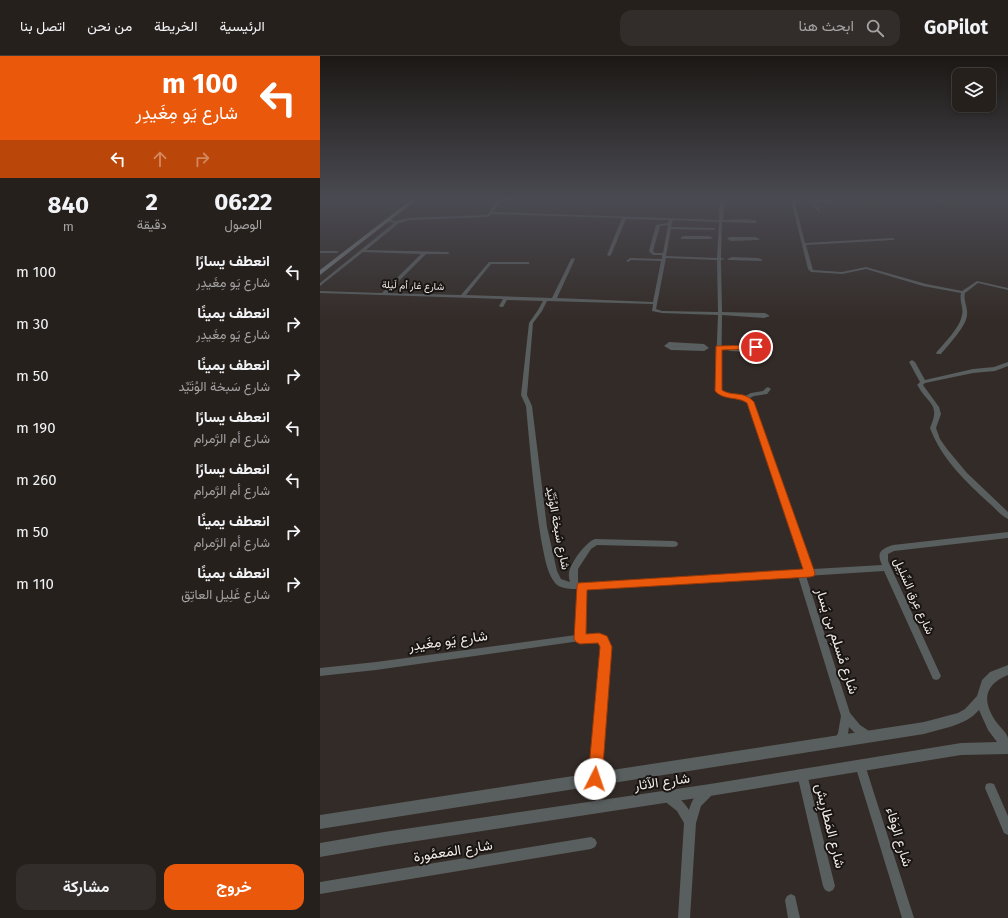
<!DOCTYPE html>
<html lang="ar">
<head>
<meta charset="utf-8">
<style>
	:root { --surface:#26201d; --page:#322d2a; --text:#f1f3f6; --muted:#a4a3a4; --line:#423e3b; --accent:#ea580c }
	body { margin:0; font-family:"Fira Sans",Vazirmatn,sans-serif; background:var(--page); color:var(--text); direction:rtl; height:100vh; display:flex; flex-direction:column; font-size:15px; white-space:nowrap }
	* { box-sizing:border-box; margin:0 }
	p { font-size:13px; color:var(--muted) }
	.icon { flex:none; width:22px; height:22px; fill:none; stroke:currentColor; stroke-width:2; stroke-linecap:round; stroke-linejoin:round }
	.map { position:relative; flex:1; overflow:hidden; direction:ltr }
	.side { display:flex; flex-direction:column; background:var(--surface); width:320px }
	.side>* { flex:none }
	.guide { background:#ea580c; color:#fff; overflow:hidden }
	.buttons { position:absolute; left:632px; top:12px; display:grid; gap:8px }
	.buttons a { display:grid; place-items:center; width:44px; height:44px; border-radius:8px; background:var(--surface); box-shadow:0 2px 6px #0003,0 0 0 1px var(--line); font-size:20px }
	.pin { position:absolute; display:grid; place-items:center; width:34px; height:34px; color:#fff; margin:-17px; border:2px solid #fff; border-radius:50%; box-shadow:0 1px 4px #0007 }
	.me { position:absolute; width:44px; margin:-22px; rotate:4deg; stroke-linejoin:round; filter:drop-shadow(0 0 3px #0008) }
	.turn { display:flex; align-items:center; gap:14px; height:84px; padding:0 16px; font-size:18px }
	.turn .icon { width:52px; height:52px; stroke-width:2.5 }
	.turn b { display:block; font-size:28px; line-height:34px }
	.lanes { display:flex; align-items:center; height:38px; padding:0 16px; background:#0003; justify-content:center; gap:20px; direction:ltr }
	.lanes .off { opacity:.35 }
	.eta { display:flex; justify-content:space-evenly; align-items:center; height:68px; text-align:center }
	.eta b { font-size:24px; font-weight:700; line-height:28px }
	.button { display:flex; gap:8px; margin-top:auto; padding:8px 16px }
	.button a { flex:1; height:46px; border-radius:12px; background:var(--accent); color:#fff; font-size:16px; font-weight:700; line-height:46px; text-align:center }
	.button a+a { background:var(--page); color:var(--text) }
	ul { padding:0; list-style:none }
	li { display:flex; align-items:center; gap:12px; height:52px; padding:0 16px }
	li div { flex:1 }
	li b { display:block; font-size:15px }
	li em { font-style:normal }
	header { display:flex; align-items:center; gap:24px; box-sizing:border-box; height:56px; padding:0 20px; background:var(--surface); border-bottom:1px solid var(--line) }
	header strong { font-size:19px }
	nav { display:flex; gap:22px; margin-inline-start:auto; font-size:14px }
	.search { width:280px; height:36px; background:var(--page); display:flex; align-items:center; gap:10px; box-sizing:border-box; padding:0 14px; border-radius:12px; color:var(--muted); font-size:15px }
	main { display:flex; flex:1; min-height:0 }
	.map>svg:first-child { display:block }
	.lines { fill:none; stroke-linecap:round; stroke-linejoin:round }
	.minor { fill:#595e5e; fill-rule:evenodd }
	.tertiary { fill:#595e5e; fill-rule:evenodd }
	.secondary { fill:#717979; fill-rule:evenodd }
	.route { fill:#ea580c; stroke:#983908 }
	.labels { text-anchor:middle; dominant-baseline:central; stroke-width:4; stroke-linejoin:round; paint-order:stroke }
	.far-street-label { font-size:10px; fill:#efeae7; stroke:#181412 }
	.street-label { font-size:12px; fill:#efeae7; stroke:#181412 }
	.near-street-label { font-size:14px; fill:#efeae7; stroke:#181412 }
</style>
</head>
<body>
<header>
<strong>GoPilot</strong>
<div class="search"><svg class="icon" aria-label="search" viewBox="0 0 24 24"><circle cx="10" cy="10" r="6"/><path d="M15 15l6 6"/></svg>ابحث هنا</div>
<nav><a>الرئيسية</a><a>الخريطة</a><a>من نحن</a><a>اتصل بنا</a></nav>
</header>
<main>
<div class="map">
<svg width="688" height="862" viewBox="0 0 688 862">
	<rect width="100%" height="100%" fill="#332b27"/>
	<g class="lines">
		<!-- minor -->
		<path class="minor" d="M178,144H182L173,156L399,164L400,144H404L403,164C414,164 426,162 437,165L436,167L402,166L401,202L405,203L401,204L402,256L445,257L450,260L444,262L402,259L401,335L407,338L425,340L431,337L443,335L446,332L448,331L451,333L447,338L434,340L430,342L434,346L493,513L562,509C556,496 561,493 573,489L688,476V482L574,495L568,498V505L621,620L619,623L616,624L613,623L564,515L486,520L530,657L540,669L552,677L553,680L552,683L548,685C541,682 534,677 529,671L528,678L523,689L519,690L515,689L514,685L518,677L521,660L478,520L266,533L265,578L277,579L286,581L291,591L280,723L279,727L275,728L271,727L270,723L281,591L280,587L270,585L253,586L56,614L0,620V612L56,606L256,579L258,533C251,533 240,533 235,527C226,516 224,497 221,483C214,439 210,395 206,350L201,339L209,267L218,254L223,245L187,244L183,251H181L179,250L183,243L0,237V235L62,237L101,198L43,196L0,230V227L74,167L68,165V163L76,165L89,162L166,159L168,158ZM171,158L302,162L287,199L289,200L291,199L306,163L349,164L348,167L336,169L329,195L333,199H342V203L310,202L306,205L308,206L311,204L341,205L333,246L237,242L255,203L253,202L251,203L232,242L146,239L171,208H209V206H169L141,239L67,237L106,198H128L130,197L128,196L46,194L79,167L89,164L166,161L170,160ZM353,164L399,166L397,202L346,200L351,173L394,174L396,173L394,172L351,171ZM348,169L343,197H335L333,195L340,170ZM346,202L397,204L398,256L342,255L336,253ZM227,245L333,248L332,255L342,257L398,259L395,335C404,345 418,339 428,347L485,514L258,527V513L271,493L277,489L354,491L357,490L358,488L357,486L354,485L275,483C266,486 253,504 250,513C248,517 249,522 250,526L241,523L237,515L227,471L212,350L207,339L213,267L222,255Z
			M471,144L475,145L508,144L514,147L512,148L505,145L493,146L501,155L499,156L490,146L475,147L485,187L573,182L575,183L573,184L486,189L493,214L522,216L546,211L606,228L642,235L657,225L688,232V234L658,227L645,237C643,244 648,251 647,259C646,271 629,288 621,298H617L616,297C624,287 640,272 642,259C644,252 639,245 641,237L603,230L546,213L522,218L491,216L488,213Z
			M548,144H553L551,145Z
			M620,144H641L598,147L596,146Z
			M364,180H389L393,182L391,183H361V181Z
			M409,181H435L440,183L438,184L411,185L407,183Z
			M0,195H17L19,196L17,197H0Z
			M412,201L438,202L443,204L441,205L409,204L407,203Z
			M349,286L384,288L389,292L384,295L351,294L344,290ZM350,290L380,291L352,290Z
			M414,289L447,290L454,294L447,297L410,295L407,293L409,290Z
			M592,304L595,306L605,324L653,313L674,311L688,306V310L675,315L653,317L605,327L603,329L619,351L621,358L616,372L620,383L627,393L647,417L688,456V463C681,460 675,452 669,447C646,426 621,402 610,372C621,347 608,349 598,330L597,329L600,326L589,306Z
			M540,704L544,705L545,709L594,862H582L535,709L536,705Z
			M482,713L486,714L515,830L513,834L509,836L505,834L503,830L477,718L478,714Z
			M670,727L674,728L688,760V779L684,777L665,732L666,728Z
			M387,731L391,732L392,736L391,740L381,750L376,767L370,862H358L364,767L357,755L343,744L341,740L343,736L347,734C356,738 364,746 369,754C372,744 377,734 387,731Z
			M271,781L275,783L277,787L275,791L271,793L0,838V826Z
			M471,838L475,840L480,862H468L465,844L467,840Z"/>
		<!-- tertiary -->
		<path class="tertiary" d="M688,609V619C663,629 662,646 677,667C680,671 687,677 688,682C688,686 688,693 688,698L641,699L390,740L64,790L0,801V787L64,776L390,728L641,687L677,686L668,674L659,654C645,670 623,672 604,678L0,773V759L604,666L638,657L645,653L657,640L662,624L670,616Z"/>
		<!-- secondary -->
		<path class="secondary" d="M91,144H96L0,219V214Z"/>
	</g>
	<!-- sky -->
	<linearGradient id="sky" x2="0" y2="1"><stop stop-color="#1c1815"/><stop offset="0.54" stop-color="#4a4a52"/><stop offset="1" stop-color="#4a4a52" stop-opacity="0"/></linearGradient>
	<rect width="688" height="265" fill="url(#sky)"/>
	<!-- route -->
	<path class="route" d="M436,289L439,291L438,293L402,294V334C413,341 423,334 434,346L495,517L494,520L490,521L267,534L266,578L279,577L287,580L292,591L282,723L280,728L275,730L270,728L268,723L280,591L278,587L260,588L256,586L254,583L257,530L258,527L483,513L427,347C417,340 404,345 395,335L396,290Z"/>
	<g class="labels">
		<!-- far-street labels -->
		<g class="far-street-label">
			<text transform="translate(93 230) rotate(2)">شارع غار أم لَيلة</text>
		</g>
		<!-- street labels -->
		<g class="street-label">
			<text transform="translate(238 472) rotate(79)">شارع سَبخة الوُتَيِّد</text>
			<text transform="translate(594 540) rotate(66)">شارع عِرق السِّلِيل</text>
		</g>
		<!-- near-street labels -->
		<g class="near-street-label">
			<text transform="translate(128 585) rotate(-8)">شارع يَو مِغَيدِر</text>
			<text transform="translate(517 585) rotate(72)">شارع مُسلِم بن يَسار</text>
			<text transform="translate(342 726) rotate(-8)">شارع الآثار</text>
			<text transform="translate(510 770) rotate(76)">شارع المَطارِيش</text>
			<text transform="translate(579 781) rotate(73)">شارع الوَفاء</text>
			<text transform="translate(133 795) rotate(-9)">شارع المَعمُورة</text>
		</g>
	</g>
</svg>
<div class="buttons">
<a><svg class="icon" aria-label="layers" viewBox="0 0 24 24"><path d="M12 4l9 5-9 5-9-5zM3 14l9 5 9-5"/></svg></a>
</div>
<div class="pin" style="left:436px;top:291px;background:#d93025"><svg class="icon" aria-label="arrive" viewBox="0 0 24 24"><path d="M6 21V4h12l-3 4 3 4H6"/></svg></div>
<svg class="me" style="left:275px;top:723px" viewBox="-20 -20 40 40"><circle r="19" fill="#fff"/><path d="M0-13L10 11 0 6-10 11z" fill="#ea580c"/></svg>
</div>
<section class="side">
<div class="guide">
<div class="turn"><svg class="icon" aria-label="left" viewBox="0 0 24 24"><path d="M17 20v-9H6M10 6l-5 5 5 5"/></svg><div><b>100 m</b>شارع يَو مِغَيدِر</div></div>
<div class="lanes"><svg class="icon" aria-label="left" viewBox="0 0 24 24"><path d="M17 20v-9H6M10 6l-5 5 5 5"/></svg><svg class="icon off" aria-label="ahead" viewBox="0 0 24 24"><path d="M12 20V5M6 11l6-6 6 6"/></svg><svg class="icon off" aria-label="right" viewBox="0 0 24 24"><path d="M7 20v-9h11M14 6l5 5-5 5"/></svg></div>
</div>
<div class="eta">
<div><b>06:22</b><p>الوصول</p></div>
<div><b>2</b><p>دقيقة</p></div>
<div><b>840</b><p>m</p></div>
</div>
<ul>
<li><svg class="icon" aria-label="left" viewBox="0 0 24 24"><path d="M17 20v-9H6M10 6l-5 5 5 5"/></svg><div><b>انعطف يسارًا</b><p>شارع يَو مِغَيدِر</p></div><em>100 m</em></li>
<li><svg class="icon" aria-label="right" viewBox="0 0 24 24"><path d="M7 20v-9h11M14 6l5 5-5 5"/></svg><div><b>انعطف يمينًا</b><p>شارع يَو مِغَيدِر</p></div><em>30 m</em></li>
<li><svg class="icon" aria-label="right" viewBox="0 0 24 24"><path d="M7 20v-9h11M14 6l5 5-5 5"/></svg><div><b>انعطف يمينًا</b><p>شارع سَبخة الوُتَيِّد</p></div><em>50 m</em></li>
<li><svg class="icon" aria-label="left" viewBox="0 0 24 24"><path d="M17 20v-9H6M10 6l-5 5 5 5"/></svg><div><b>انعطف يسارًا</b><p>شارع أم الرَّمرام</p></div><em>190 m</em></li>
<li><svg class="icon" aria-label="left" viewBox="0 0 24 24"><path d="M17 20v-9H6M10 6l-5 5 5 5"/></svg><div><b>انعطف يسارًا</b><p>شارع أم الرَّمرام</p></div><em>260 m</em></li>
<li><svg class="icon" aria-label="right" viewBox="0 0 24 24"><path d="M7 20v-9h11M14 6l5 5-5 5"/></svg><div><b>انعطف يمينًا</b><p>شارع أم الرَّمرام</p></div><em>50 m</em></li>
<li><svg class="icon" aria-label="right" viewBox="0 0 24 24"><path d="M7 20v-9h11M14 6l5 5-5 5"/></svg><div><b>انعطف يمينًا</b><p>شارع غَلِيل العاتِق</p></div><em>110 m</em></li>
</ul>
<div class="button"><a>خروج</a><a>مشاركة</a></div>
</section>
</main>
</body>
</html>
